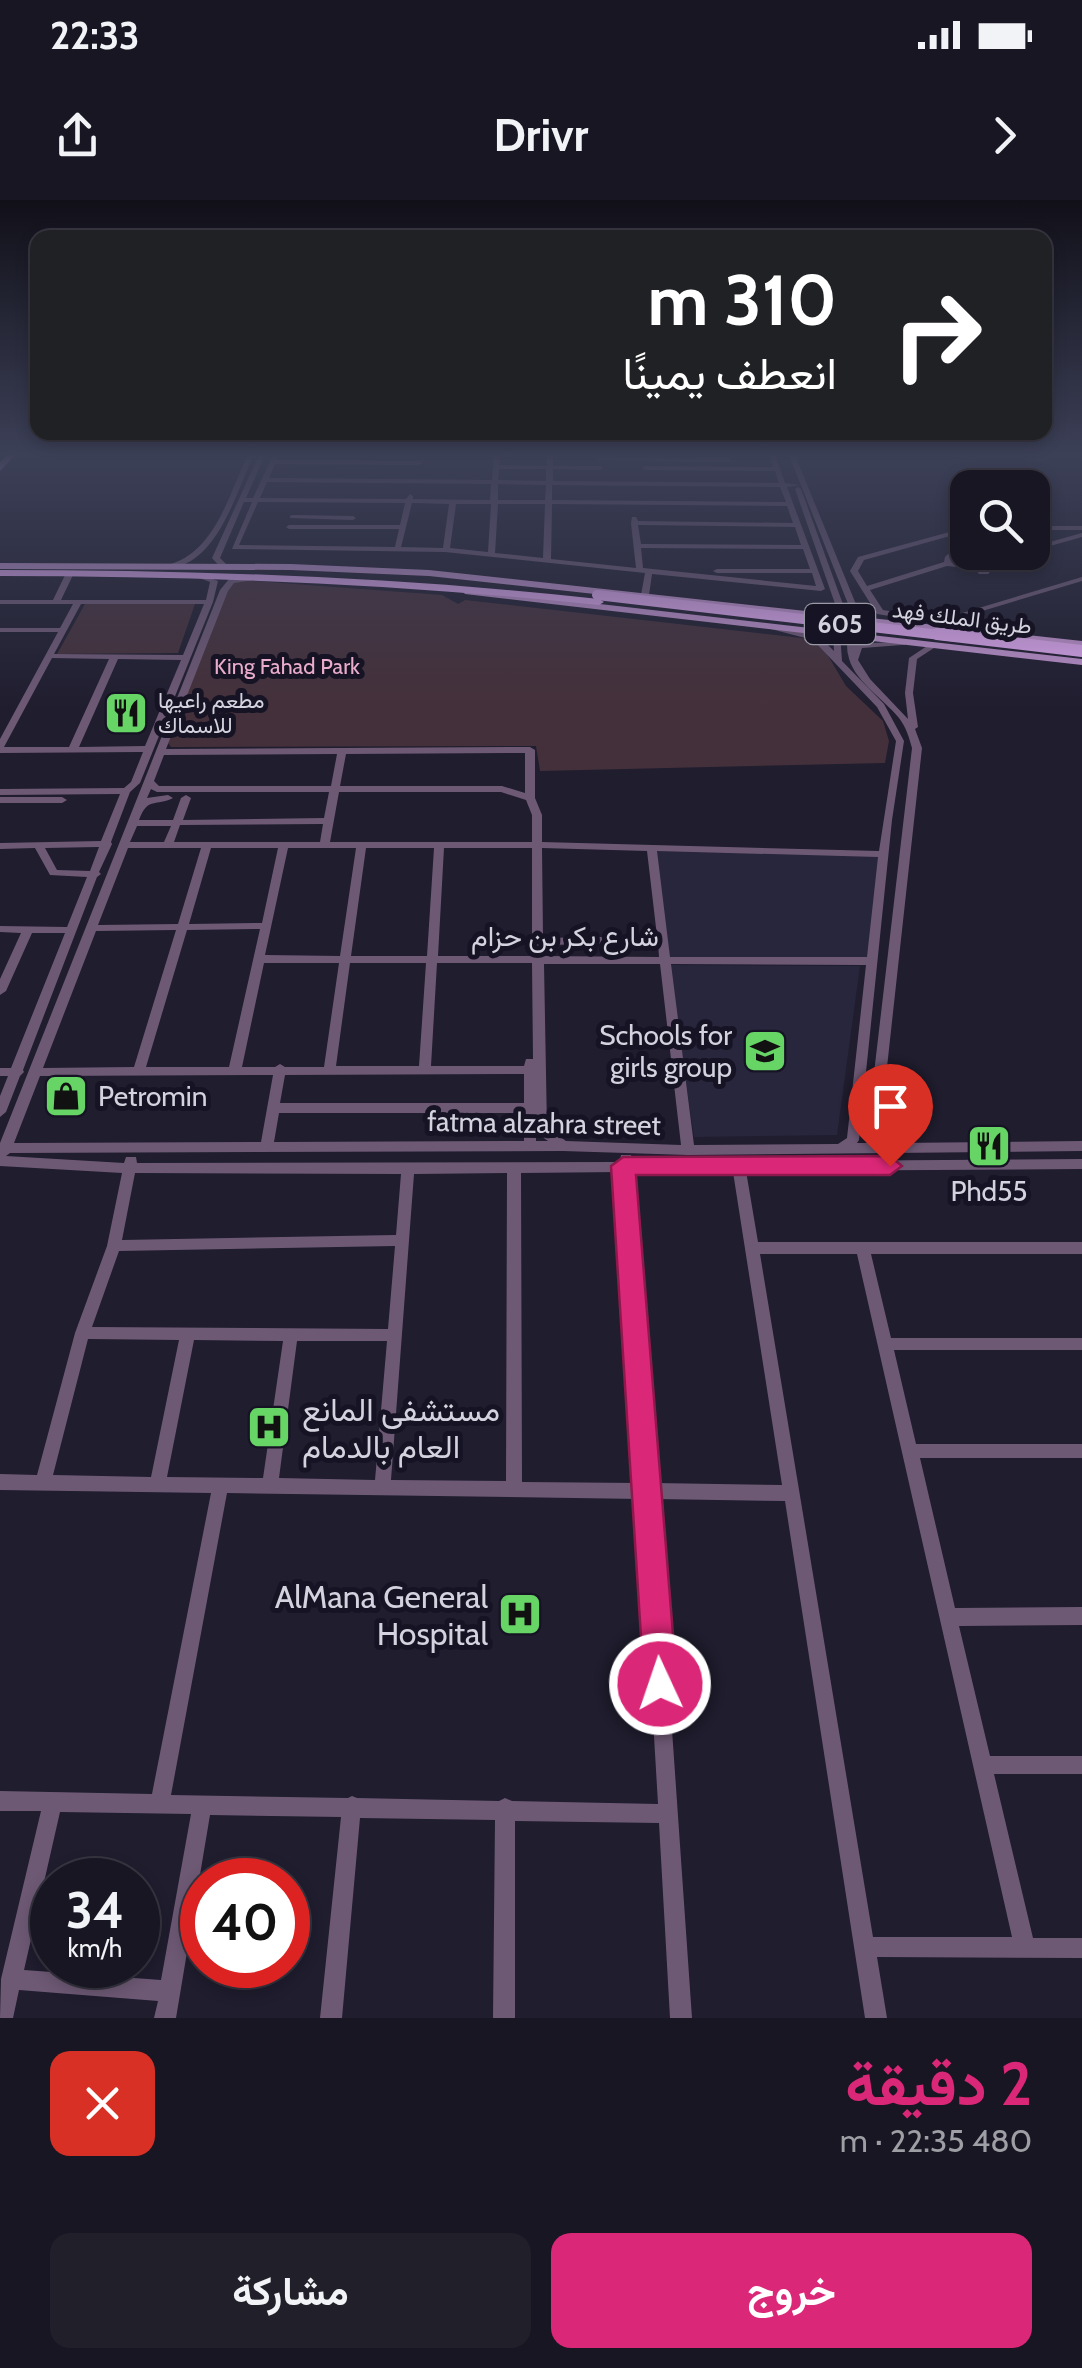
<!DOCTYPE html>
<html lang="ar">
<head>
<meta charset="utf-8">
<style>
	:root { --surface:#171622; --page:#201f2a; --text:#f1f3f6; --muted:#9e9fa5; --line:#363540; --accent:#db2777 }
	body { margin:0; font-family:Cabin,Vazirmatn,sans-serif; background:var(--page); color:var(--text); direction:rtl; height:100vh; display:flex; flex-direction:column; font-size:38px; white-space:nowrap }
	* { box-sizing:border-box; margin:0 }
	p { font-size:32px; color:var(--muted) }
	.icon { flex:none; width:55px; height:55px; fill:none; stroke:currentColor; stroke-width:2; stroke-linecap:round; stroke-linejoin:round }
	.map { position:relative; height:1818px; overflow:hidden; direction:ltr }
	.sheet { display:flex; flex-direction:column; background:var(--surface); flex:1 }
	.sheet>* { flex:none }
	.guide { position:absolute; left:30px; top:30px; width:1022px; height:210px; border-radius:20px; box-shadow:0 5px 15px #0003,0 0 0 2px var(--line); direction:rtl; background:#202124; color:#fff; overflow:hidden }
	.tools { position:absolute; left:950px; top:270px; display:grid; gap:20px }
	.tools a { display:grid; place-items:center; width:100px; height:100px; border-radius:20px; background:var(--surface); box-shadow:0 5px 15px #0003,0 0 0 2px var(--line); font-size:50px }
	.speed { position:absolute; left:30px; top:1658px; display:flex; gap:20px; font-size:50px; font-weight:700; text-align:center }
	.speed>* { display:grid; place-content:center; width:130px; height:130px; border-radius:50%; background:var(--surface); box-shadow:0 5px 15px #0003,0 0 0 2px var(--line); line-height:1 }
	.speed small { font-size:25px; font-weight:400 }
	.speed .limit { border:15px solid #d22; background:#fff; color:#111 }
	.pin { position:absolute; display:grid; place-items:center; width:85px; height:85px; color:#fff; margin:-102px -42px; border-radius:50% 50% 50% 0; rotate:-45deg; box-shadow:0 0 10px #0007 }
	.pin .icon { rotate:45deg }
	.me { position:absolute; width:110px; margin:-55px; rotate:357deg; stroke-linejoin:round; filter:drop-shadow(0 0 8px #0008) }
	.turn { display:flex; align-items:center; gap:35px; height:210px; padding:0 50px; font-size:45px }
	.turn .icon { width:130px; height:130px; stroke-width:2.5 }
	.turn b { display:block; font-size:70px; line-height:85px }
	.round { display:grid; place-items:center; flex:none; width:105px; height:105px; border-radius:20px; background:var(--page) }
	.summary { display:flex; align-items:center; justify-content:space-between; height:170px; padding:0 50px }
	h1 { font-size:60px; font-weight:700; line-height:75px; color:var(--accent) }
	.primary-button { display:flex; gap:20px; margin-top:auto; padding:20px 50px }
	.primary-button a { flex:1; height:115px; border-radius:20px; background:var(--accent); color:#fff; font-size:40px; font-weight:700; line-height:115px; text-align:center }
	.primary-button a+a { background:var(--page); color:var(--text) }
	.status { display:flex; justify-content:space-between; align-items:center; height:70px; padding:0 50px; background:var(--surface); direction:ltr }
	.status svg { height:28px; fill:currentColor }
	header { display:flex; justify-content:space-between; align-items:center; height:130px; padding:0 50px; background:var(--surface); font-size:45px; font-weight:700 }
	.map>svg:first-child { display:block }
	.built { fill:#28263c }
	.green { fill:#44303a }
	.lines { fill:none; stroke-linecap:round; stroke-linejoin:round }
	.minor { fill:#6e5975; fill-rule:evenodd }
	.major { fill:#bd91cb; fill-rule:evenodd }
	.highway { fill:#dca7ed; fill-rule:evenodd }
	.highway-bridge-far1 { stroke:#dca7ed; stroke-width:10 }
	.highway-bridge { stroke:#dca7ed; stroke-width:12 }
	.route { fill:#db2777; stroke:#8e194d; stroke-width:2.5 }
	.labels { text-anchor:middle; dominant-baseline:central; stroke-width:10; stroke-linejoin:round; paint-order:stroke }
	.far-street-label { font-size:22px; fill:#d3d2de; stroke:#161424 }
	.far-park-label { font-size:22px; fill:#eaaccc; stroke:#161424 }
	.far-poi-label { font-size:22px; fill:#d3d2de; stroke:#161424; text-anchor:start }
	.shield { fill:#161424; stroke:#9a99a6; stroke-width:2.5 }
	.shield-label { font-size:25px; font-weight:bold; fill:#d3d2de }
	.street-label { font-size:28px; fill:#d3d2de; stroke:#161424 }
	.poi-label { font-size:28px; fill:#d3d2de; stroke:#161424; text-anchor:end }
	.near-poi-label { font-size:32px; fill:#d3d2de; stroke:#161424; text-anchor:start }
</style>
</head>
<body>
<div class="status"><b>22:33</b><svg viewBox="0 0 49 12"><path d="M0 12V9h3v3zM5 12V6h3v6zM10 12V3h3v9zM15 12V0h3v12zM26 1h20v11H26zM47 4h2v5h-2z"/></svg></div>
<header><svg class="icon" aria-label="forward" viewBox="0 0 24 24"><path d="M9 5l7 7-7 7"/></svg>Drivr<svg class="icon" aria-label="share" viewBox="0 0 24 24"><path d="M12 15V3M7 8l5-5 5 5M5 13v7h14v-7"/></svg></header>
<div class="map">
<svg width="1082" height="1818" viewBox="0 0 1082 1818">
	<rect width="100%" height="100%" fill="#1f1d2e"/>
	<!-- built -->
	<path class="built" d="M652,648L883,654L871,761L663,759Z
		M669,765L860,766L837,935L694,937Z"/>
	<!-- green -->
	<path class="green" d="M242,380L442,395L458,404L465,400L810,439L824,449L846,486L883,521L889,541L885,563L540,571L536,546L171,547L168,543L229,384Z
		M85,404H195L178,453L57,454Z"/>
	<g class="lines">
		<!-- minor -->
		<path class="minor" d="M248,255H254C236,292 218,362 171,368V364C216,350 229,293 248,255Z
			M259,255H265L246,298H253L273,255H279L277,260L419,261L422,263L419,265L275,264L269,278L492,280L494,255H500L499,265L547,266V255H553V266H600L603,268L600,270L553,269V281L779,283L775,271L645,270L642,268L645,266L773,267L769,255H775L785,283L799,285L787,287L825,389L821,391L652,374L649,395L645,397L641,395L645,373L445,352L232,349L252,302H244L220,358L228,366L221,368L212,358ZM499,269H546V281L498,280ZM267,282L491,284L490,300L413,299V296L410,294L406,299L260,298ZM498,284L546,285L545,300H498ZM552,285L780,287L786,302L552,300ZM258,302L405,303L400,325H289L286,327L289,329H399L395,347L239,345ZM412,303L449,304L443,348L401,347ZM456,304H491L488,352L450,348ZM498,304H545L543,358L495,353ZM552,304L787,306L793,323L638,321L636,317H632L631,323L636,368L551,359ZM638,325L795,327L801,345L641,344ZM641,348L803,349L810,369H717L713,371L717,373H812L816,386L643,368Z
			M789,255H795L862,419L861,421L854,419Z
			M599,257L729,258L732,260L729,262L597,260Z
			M798,287L801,289L848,418L847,420L840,418L795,289Z
			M292,315L353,316L356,318L353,320L290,318V316Z
			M1032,326H1082V330H1032Z
			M968,327V331L864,360L858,371L867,386L944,362L945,357L949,353H958L962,358V363L957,367L947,366L870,390L883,410L939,420L1082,377V381L939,424L877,414L850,371L858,357Z
			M1082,333V337L1032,351V347Z
			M1013,352H1025L992,363L993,369L988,374H979L975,369V365L979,360H988Z
			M66,373L73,375L61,400H206L210,382L194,376L198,374L218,381L213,402L140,583L130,592L111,642L112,644L99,672L101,674L97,677L23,870L24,872L20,876L6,912L0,917V896L8,876H0V868H11L65,733H32L6,791L0,795V779L21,733L0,732V726L67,727L87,677L50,675L35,648L0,649V643L101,641L120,594L0,595V589L124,588L131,582L143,552L0,553V539L58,432H0V428H60L73,404H0V400H53ZM81,404H204L183,455L54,454ZM52,458L109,459L69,547H4ZM118,459L181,460L145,546L79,547ZM99,647L90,671L57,670L45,648Z
			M250,376L254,378L253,380L234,383L228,391L166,549L530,547L535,550V598L542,615V642L879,651L896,541L877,507L813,440L767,428L771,426L819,436L834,451L833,435L840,433L842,461L884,504L904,541L892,620L859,940L857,943H879L867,933L912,548C909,537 906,527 899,518C883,498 852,480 848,454C847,453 847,438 847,437L854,435L855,445L859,444L905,441V445H902L862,448L858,460L870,479L908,519L905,493L909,458L930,444L937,446L917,459L913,493L918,527L915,529L922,548L880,931L896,943L1082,941V951L688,955L563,951L10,953L6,956L124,963L126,957H136L137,963L620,962L621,955H631L633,962L1082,959V969L746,971L758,1042H1082V1054H871L891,1138H1082V1150H894L916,1244H1082V1258H920L955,1408L1082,1407V1425L959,1426L990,1556H1082V1574H994L1033,1738H1082V1758L877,1757L887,1818H865L785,1301L656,1299L692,1818H670L659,1623L515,1621V1818H493L495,1620L360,1618L342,1818H320L341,1617L210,1615L176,1818H154L158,1801L19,1790L13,1818H0L1,1779L41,1611H0V1591L152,1594L211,1293L0,1290V1274L37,1275L75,1133L107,1046L122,973L0,966V956H2H0V943L220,390L229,379ZM525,553V593L502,586H340L346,554ZM337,554L331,586H159L154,581L164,555ZM151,589L157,592H329L324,618L183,620L191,598L186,595L181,598L173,620H139C148,596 156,607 173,598L168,595L147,598ZM339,592H501L526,600L532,615V642H330ZM323,624L320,642H174L180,625ZM137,626H171L164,642H130ZM128,648H201L178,724L98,725ZM211,648H278L262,723L189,724ZM288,648H356L340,756L265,755ZM366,648H434L427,756H351ZM444,648H532V756H438ZM542,648L647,651L657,736L543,738ZM657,651L878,657L867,757H670ZM260,729L229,867H146L187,730ZM176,730L134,867L43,868L96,731ZM658,743L659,757L543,756V745ZM264,763H339L324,867H285L280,864L275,867H242ZM350,763H426L419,866H336ZM437,763H532L533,859H526L524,866H431ZM544,764H660L681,945L566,941L547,928ZM671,764L866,765L847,938L838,944L694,945ZM524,874V903H280L285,875ZM273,875L261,942L14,943L40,876ZM279,913H524V941L274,942ZM536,933H537L548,941H536ZM620,972L639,1283L522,1282L521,973ZM633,972H733L782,1285L655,1283ZM135,973L401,974L396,1035L122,1040ZM507,973L506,1281L391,1280L414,974ZM395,1046L388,1129L92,1127L119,1051ZM760,1054H857L1012,1737H873ZM88,1139L179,1140L151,1277L53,1275ZM194,1140L283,1141L263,1278L167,1277ZM297,1141H387L375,1280L279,1278ZM227,1293L640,1299L658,1604L512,1601L505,1598L499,1601L357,1598L352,1596L348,1598L171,1595ZM60,1612L191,1614L161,1780L24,1770Z
			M0,597H62L67,600L62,603H0Z"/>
		<!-- major -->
		<path class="major" d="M0,363L291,364L429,370L1082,441V447L429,376L291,370L0,369Z
			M468,389L1082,459V465L465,394L463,392Z"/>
		<!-- highway -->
		<path class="highway" d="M7,255H15L0,271V262Z
			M0,370C200,370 400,377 599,399L604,402L599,405C400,384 200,376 0,376Z"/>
		<!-- highway-bridge-far1 -->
		<path class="highway-bridge-far1" d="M597,395L958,437"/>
		<!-- highway-bridge -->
		<path class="highway-bridge" d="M937,434L1082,451"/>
	</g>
	<!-- sky -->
	<linearGradient id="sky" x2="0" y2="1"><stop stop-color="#111019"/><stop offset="0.5" stop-color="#3c4057"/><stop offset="1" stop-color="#3c4057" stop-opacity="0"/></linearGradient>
	<rect width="1082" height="509" fill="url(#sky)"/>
	<!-- route -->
	<path class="route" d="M890,956L902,966L890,975H636L677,1484L672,1496L660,1501L649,1496L644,1484L611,966L623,957Z"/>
	<!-- icons -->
	<defs>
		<g id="restaurant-square" transform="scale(2.25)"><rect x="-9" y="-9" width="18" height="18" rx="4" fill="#67d466" stroke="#161424"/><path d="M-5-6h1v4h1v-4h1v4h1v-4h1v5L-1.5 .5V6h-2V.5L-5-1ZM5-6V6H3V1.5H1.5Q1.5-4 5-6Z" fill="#111"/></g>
		<g id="school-square" transform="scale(2.25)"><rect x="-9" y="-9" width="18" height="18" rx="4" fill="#67d466" stroke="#161424"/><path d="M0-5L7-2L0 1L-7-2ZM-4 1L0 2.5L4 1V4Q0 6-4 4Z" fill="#111"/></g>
		<g id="shop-square" transform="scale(2.25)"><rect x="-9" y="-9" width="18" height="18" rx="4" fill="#67d466" stroke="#161424"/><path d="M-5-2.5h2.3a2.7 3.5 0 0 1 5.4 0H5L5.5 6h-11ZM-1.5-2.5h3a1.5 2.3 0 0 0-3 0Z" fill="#111"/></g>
		<g id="hospital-square" transform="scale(2.25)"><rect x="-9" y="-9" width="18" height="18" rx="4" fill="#67d466" stroke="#161424"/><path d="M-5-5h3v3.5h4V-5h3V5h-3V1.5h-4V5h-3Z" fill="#111"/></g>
	</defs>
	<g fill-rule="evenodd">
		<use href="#restaurant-square" x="126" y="513"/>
		<use href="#school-square" x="765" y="851"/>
		<use href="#shop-square" x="66" y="896"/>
		<use href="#restaurant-square" x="989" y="946"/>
		<use href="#hospital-square" x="269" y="1227"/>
		<use href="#hospital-square" x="520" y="1414"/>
	</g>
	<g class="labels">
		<!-- far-street labels -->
		<g class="far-street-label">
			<text transform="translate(962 418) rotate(7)">طريق الملك فهد</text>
		</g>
		<!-- far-park labels -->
		<g class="far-park-label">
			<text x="287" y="466">King Fahad Park</text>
		</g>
		<!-- far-poi labels -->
		<g class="far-poi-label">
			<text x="158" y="500">مطعم راعيها<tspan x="158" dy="25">للاسماك</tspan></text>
		</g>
		<!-- shield labels -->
		<rect class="shield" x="805" y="404" width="70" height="40" rx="8"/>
		<g class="shield-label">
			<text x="840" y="424">605</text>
		</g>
		<!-- street labels -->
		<g class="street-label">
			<text x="565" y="736">شارع بكر بن حزام</text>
			<text transform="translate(544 923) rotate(1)">fatma alzahra street</text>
		</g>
		<!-- poi labels -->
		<g class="poi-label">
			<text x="732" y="835">Schools for<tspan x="732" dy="32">girls group</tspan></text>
			<text x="98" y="896" text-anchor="start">Petromin</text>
			<text x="989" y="991" text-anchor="middle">Phd55</text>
		</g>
		<!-- near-poi labels -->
		<g class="near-poi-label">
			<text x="302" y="1209">مستشفى المانع<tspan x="302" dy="37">العام بالدمام</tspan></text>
			<text x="488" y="1396" text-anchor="end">AlMana General<tspan x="488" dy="37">Hospital</tspan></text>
		</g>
	</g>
</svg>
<div class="tools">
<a><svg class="icon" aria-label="search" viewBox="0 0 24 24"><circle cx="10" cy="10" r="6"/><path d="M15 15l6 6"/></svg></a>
</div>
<div class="speed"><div>34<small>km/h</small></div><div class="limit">40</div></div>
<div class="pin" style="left:890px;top:966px;background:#d93025"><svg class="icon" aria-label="arrive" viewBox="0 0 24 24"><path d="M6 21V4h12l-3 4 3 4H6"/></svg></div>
<svg class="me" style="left:660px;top:1484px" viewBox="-20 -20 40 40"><circle r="17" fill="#db2777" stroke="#fff" stroke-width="3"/><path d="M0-11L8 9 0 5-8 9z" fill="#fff"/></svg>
<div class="guide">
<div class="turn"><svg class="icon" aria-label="right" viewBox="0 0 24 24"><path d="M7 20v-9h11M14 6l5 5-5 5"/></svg><div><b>310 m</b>انعطف يمينًا</div></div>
</div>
</div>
<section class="sheet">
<div class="summary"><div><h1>2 دقيقة</h1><p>480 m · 22:35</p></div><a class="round" style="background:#d93025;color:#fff"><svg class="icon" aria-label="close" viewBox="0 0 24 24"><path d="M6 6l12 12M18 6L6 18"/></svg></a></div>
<div class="primary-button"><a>خروج</a><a>مشاركة</a></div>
</section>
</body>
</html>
